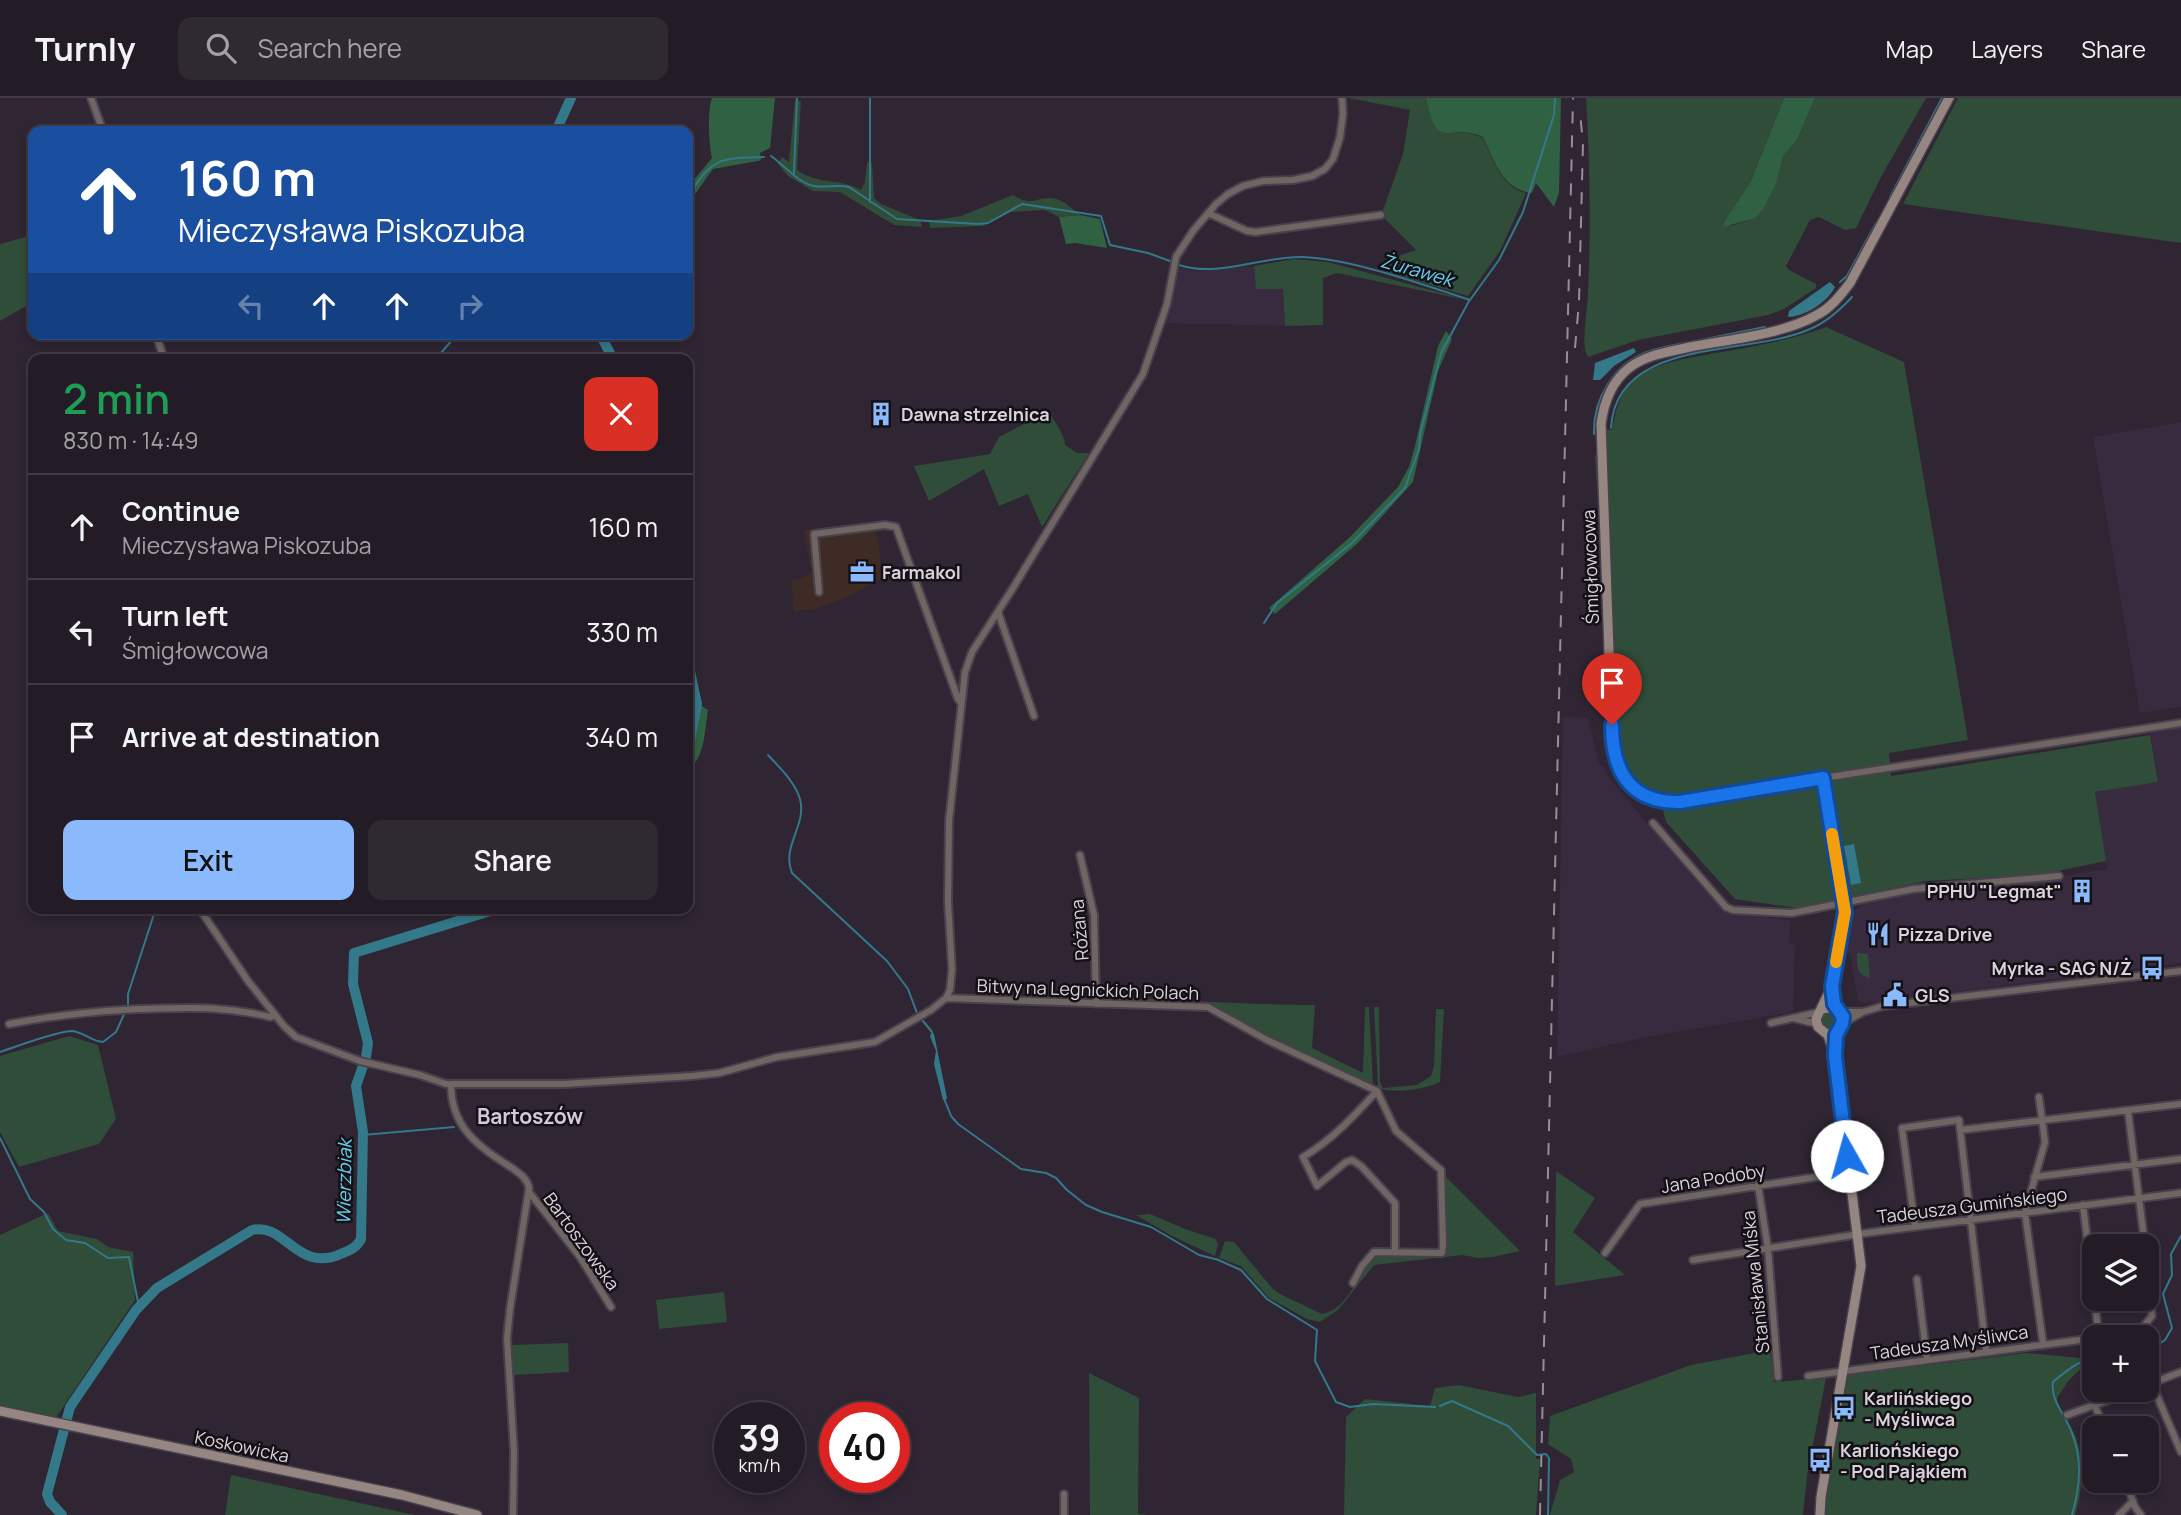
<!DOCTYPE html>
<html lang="en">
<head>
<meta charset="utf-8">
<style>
	:root { --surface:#231c26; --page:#2f2932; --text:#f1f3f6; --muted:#a3a1a7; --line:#403a43; --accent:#8abafc }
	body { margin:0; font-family:Manrope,sans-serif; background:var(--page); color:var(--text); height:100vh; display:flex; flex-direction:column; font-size:26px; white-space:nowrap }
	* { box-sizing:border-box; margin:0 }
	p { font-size:23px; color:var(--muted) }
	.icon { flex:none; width:38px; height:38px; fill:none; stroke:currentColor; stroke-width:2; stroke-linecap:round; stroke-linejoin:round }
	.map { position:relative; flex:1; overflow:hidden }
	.side { position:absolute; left:28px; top:256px; width:665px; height:560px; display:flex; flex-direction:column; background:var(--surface); border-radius:14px; box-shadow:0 4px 10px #0003,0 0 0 2px var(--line) }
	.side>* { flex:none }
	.guide { position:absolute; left:28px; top:28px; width:665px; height:214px; border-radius:14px; box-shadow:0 4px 10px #0003,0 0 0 2px var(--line); background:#1a4fa0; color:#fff; overflow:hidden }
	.buttons { position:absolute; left:2082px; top:1136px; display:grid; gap:14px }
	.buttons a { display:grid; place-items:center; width:77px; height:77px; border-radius:14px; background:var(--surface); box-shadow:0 4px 10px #0003,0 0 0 2px var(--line); font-size:35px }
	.speed { position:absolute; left:714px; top:1304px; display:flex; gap:14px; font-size:35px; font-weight:700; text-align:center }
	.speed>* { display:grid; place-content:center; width:91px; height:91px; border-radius:50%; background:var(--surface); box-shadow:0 4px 10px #0003,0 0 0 2px var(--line); line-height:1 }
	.speed small { font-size:18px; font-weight:400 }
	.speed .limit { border:10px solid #d22; background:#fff; color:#111 }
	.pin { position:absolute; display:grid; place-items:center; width:60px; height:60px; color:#fff; margin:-72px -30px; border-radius:50% 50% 50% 0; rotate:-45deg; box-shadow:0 0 7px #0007 }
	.pin .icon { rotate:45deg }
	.me { position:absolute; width:77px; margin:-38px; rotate:353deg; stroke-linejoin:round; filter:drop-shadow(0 0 5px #0008) }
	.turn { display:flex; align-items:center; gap:24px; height:147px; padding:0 35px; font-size:32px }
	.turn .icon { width:91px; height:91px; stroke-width:2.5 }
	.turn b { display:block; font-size:49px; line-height:60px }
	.lanes { display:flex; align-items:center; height:66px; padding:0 35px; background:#0003; justify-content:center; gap:35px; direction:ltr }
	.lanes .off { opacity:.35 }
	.round { display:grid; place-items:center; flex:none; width:74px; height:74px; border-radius:14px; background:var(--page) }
	.head { display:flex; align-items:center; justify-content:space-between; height:119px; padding:0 35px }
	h1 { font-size:42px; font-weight:600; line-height:52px; color:#1e9e55 }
	.button { display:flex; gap:14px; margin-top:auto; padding:14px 35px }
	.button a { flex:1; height:80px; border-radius:14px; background:var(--accent); color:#111; font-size:28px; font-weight:600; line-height:80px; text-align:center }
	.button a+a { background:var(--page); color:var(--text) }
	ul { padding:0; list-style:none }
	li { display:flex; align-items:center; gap:21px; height:105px; padding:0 35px; border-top:2px solid var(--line) }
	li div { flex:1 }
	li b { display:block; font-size:26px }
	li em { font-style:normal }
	header { display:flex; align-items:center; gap:42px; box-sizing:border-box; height:98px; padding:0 35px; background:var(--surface); border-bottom:2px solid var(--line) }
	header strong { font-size:33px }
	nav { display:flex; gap:38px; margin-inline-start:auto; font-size:24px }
	.search { width:490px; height:63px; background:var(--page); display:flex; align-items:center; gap:18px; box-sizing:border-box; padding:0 24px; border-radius:14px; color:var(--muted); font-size:26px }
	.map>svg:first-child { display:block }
	.commercial { fill:#3e2b25 }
	.built { fill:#392b3f }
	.green { fill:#2f4d39 }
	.forest { fill:#306142 }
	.water { fill:#33798a }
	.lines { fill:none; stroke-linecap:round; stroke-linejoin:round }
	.stream { stroke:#33798a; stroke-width:2 }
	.river { stroke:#33798a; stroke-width:10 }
	.street-casing { stroke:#4a414e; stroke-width:10 }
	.secondary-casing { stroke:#4a414e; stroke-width:12 }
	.street { stroke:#6f6562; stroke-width:6 }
	.secondary { stroke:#968681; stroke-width:9 }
	.rail { stroke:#978e99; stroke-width:2; stroke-dasharray:12 12; stroke-linecap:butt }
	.route-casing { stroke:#114b97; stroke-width:18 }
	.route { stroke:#1a73e8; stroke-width:12 }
	.slow { stroke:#f59e0b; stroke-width:12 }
	.labels { text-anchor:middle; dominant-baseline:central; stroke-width:5; stroke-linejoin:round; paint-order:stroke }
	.poi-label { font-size:18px; font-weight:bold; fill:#dad3dc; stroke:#141016; text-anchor:start }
	.street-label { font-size:18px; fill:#dad3dc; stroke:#141016 }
	.water-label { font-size:19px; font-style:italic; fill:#66d0eb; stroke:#141016 }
	.quarter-label { font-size:21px; font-weight:bold; fill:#d6c8db; stroke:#141016 }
</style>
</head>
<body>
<header>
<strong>Turnly</strong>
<div class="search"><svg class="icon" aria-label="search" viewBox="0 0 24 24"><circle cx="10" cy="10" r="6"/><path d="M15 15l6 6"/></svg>Search here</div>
<nav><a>Map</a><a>Layers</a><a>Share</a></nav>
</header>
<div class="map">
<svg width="2181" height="1417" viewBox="0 0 2181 1417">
	<rect width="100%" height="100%" fill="#2f2533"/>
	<!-- commercial -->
	<path class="commercial" d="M875,423L883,479L848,499L814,511L794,513L791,482L806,479L811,472L804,432Z"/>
	<!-- built -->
	<path class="built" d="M1254,168L1256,190L1283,191L1285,228L1165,225L1177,169L1196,173Z
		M2181,324V609L2140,615L2093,339Z
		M1563,619L1588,620L1598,662L1610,681L1703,791L1727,815L1790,822L1789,845L1795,846L1793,914L1646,939L1557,959Z
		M2181,628V865L1884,903L1864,905L1858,902L1850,856L1847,855L1845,846L1853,814L1864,805L1929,792L2007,787L2107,771L2095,694L2158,684L2150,633Z"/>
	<!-- green -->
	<path class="green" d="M1349,0H1426C1437,57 1447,23 1483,40C1492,59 1502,90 1526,95L1500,153L1468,198L1387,174L1386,162L1416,152L1384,120L1383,112L1403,56L1410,12Z
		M1586,0H1784L1751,83L1727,119L1730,128L1756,120L1764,110L1777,84L1783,58L1797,42L1815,0H1926L1881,79L1856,130L1845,132L1819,119L1810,122L1786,168L1789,172L1816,186V190L1784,211L1768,217L1638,242L1588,259C1580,248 1588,210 1588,195C1591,130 1590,65 1586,0Z
		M1958,0H2181V145L1903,106Z
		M795,2L801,3L797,72C820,88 839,79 861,92L865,84L867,64L872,65L874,100L881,106L920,122L922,129L894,127L840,94L813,93L788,78L778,66L782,59L789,64Z
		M1013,97C1033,109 1033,100 1051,100C1062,100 1072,111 1080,117L1059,119L1045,112L1011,114L983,128L930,130L929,123L961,118Z
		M33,137V204L0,223V146Z
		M1293,161L1328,164L1467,202L1337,175L1323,180V227L1285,228L1283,191H1256L1254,168Z
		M1826,229L1904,264L1968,642L1889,655L1891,678L2150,637L2158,684L2095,694L2106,763L2038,777L1926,783L1796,810L1735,801L1666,724L1660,699C1636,690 1627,677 1617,656L1606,332H1612C1615,315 1620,294 1633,282C1653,265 1685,261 1710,256C1749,249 1789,243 1826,229Z
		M1049,313C1054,324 1065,336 1065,347L1077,355H1089L1042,429L1028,396L999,408L984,371L929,403L914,368L990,356L999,339Z
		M1595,357H1597L1600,420L1603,452L1607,621L1601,458Z
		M1857,855L1868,856L1870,880C1856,876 1857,868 1857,855Z
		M1099,899C1171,901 1243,907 1315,907L1312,950L1363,975L1365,909H1369L1373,986L1371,987L1296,951L1270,941L1215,909L1173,905L1099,902Z
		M1374,909H1379L1380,984L1383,990L1417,987L1431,978L1434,968L1436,911H1444L1440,984C1427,991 1390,997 1378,989Z
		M1821 922a9 9 0 1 1 18 0a9 9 0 1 1-18 0Z
		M69,938L98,947L116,1021L99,1046L19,1069L0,1034V958Z
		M1556,1073L1595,1100L1573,1134L1625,1177L1555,1188Z
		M1444,1077L1520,1153L1493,1159L1479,1160L1462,1157L1374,1167L1338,1212L1320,1224L1307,1221L1269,1200L1241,1168L1219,1160L1225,1143L1234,1144L1272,1190L1280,1196L1322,1216C1350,1211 1357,1173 1378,1158L1446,1155Z
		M48,1115L58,1133L97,1141L108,1149L133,1154L135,1202L55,1321L0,1309V1137Z
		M1150,1116L1185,1131L1216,1141L1218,1146L1215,1158L1172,1138L1136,1117Z
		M724,1194L727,1224L659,1231L656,1202Z
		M568,1245L569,1274L513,1277L512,1247Z
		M1770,1252L1774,1284L1826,1280L1807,1377L1803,1417H1550L1560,1382L1574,1374L1571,1361L1548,1346L1550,1318L1691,1267Z
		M2026,1255L2091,1261L2069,1282L2057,1300C2060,1319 2066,1320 2074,1335C2085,1358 2083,1393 2075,1417H1824L1847,1277Z
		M1089,1275L1139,1300L1138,1416L1147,1417H1090Z
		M1459,1287L1518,1299L1536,1295V1361H1540L1536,1417H1344L1346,1319L1365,1301L1430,1308L1435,1290Z
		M231,1377L415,1417H225Z"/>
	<!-- forest -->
	<path class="forest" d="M712,0H775L770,50L760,55L761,62L758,63L713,71L688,106V89L712,60C709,47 707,12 712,0Z
		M1426,0H1561L1559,95L1554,109L1536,85L1532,95C1503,92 1494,63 1483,39C1447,23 1437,57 1426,0Z
		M1784,0H1815L1797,42L1783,58L1777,84L1764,110L1756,120L1723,129L1727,119L1751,83Z
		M1080,117L1100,121L1107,150L1075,145L1066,146L1059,119Z
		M1446,233L1452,241L1438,273L1413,384L1359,444L1275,516L1269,510L1350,439L1398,389L1409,369L1415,348L1438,248Z
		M700,607L708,612C705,629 705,663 688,670V648Z"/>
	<!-- water -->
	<path class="water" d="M1830,184L1835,189C1828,204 1804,219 1788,219L1789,213Z
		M1634,250L1636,254L1614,268L1600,282H1593L1595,265Z
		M1854,746L1861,785L1851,787L1844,748Z
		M932,934L934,936L947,1000L945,1003L943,1002L934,966L936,953L930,938Z"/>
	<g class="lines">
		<!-- stream -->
		<path class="stream" d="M771,58C784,67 798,85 814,88C826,90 837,86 849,89L897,121L978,126L988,125L1022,106L1101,118L1110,147L1148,155L1170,163
			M794,75L797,0
			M688,99C712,60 718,60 764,59
			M1890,99L1942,0
			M870,104V0
			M1179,167C1218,180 1262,158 1302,159C1353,161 1421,186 1470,202L1499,162L1523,114L1554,17L1555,0
			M1840,184L1847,178L1876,125
			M436,261L452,242L454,236
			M1611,330C1616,238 1749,259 1810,231C1827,224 1840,212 1852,199
			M1594,336C1593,301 1614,266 1647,254C1663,248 1680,246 1696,243C1719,238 1742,234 1765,229
			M1264,525L1277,505L1352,445L1405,390L1419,351L1420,336L1441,255L1469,203
			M768,657C780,670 795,684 800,701C807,728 781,748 792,775L887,863L908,891L917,915
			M128,908V896L156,810
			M923,923L932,934
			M0,954C16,949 56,933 72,933C84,934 92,944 103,944L116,934L125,914
			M945,1003L951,1018L958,1026L1021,1071L1046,1075L1056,1080L1067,1092L1086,1107L1102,1114L1151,1129L1199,1157L1215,1161
			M363,1037L454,1029
			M0,1040L30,1101L44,1114L53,1131L66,1142L85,1145L108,1160L129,1159L139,1209
			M1216,1161L1241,1172L1267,1201L1317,1232L1315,1263L1336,1304L1350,1309L1373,1306L1435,1309
			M2147,1254L2165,1242L2172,1230L2163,1196L2172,1177L2171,1156L2181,1138
			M1440,1308L1452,1303L1508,1328L1537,1357L1546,1356L1549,1360L1548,1417
			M2072,1417C2080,1390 2083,1362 2072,1335C2066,1317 2050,1303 2053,1284C2066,1273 2078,1263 2095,1259"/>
		<!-- river -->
		<path class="river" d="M556,33L571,0
			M600,236L613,261
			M688,564L697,606L688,653
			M62,1417L50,1404L47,1396L70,1309L136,1212L157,1190L252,1132C286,1124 297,1177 343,1155C351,1152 357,1149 361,1141L363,1034L356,988L366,959L368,945L353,886L354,855L500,810"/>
		<!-- street casing -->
		<g class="street-casing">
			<path id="street" d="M91,0L103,33
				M1208,115L1247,133L1256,134L1381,117
				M156,236L164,261
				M819,494L814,436L885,427L896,429L958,601L961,605
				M998,514L1034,618
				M1823,680L2181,625
				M1653,725L1726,809L1733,812L1792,815L1913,791L2059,778
				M1080,757L1094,817L1096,906
				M199,810L248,883L284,928L296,939L360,963L420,977L446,986H564L692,978L719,975L777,959L875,944L931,912L946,900L950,892L952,871L948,804L949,723L965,574L972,554L1013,490L1143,276L1167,206L1176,159L1193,133L1216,106L1228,96L1243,88L1263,83L1293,82L1312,78L1325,71L1333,61L1340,39L1343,16L1342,0
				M946,900L1208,909L1267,942L1377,993
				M1841,914H1863
				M1797,921L1817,926
				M1771,925L1819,914
				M9,926C51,918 94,913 137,911C186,910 221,907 270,919L275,917
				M1842,926L1863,914L1883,908L2181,873
				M451,986C451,1030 478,1048 512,1070C520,1076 527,1080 529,1090L510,1211L507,1240L514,1354L513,1417
				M1377,993C1354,1018 1332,1042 1303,1059L1317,1088L1346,1064L1352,1062L1361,1068L1395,1105V1153
				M2039,999L2045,1044L2025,1115L2043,1245
				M2128,1013L2145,1148
				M1960,1032L2181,1006
				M2034,1079L2181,1061
				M1758,1087L1768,1151L1778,1279
				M529,1094L580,1159L611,1209
				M2083,1107L2099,1239
				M1915,1129L1902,1030L1959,1022L1986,1252
				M1605,1155L1640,1106L1849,1074
				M1693,1162L1866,1135L2181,1095
				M1917,1181L1927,1261
				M1353,1185L1362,1168L1374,1154L1442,1155L1443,1147L1441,1072L1396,1033L1377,993
				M2100,1239L2140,1233L2152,1218L2147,1171
				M2147,1269L2152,1286L2181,1354
				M1808,1278L2095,1240
				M2147,1287L2181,1274
				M2095,1308L2104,1330
				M2067,1317L2136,1292
				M2125,1382L2135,1409L2141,1417
				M1064,1396V1417
				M2119,1417L2133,1403"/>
		</g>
		<!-- secondary casing -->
		<g class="secondary-casing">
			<path id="secondary" d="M1822,911L1834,909L1842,916L1841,928L1832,935
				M1835,958L1828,937L1818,929L1816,921L1832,888L1845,814L1823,680L1680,704C1638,705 1616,681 1612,640L1601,326C1604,304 1611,284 1629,270C1647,256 1669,254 1690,249C1727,242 1783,236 1815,218C1830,211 1840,198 1850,185L1949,0
				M0,1313L402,1397L477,1417
				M1820,1417L1821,1399L1861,1168L1835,958L1837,933"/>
		</g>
		<!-- street -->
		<use href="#street" class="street"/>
		<!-- secondary -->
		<use href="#secondary" class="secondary"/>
		<!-- rail -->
		<path class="rail" d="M1575,250L1579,204L1583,45L1580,15
			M1540,1417L1573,0"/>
	</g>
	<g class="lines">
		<!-- route casing -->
		<g class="route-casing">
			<path id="route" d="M1612,627C1612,673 1630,705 1680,704L1823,680L1845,814L1832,888L1834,906L1843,919L1842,926L1836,937L1835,958L1847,1058"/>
		</g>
		<!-- route -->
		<use href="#route" class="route"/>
		<!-- slow -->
		<path class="slow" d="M1832,736L1845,814L1836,864"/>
	</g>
	<!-- icons -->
	<defs>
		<g id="building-bare" transform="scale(1.89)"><path d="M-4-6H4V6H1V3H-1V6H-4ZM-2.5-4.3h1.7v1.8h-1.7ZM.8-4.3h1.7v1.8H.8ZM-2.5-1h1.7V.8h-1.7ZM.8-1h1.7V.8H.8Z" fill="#8abafc" stroke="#141016" stroke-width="2.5" paint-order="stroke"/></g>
		<g id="office-bare" transform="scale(1.89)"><path d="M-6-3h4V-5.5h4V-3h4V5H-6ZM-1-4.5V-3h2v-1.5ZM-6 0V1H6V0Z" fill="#8abafc" stroke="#141016" stroke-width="2.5" paint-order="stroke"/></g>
		<g id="restaurant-bare" transform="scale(1.89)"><path d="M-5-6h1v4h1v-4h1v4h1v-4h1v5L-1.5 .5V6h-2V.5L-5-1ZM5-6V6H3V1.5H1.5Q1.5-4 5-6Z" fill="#8abafc" stroke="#141016" stroke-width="2.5" paint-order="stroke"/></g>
		<g id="bus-bare" transform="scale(1.89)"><path d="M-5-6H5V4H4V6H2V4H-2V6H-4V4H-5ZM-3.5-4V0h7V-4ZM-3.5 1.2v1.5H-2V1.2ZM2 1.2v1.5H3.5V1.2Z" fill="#8abafc" stroke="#141016" stroke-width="2.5" paint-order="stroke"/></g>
		<g id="civic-bare" transform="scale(1.89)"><path d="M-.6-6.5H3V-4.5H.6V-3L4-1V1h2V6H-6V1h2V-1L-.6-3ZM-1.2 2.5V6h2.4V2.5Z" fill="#8abafc" stroke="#141016" stroke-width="2.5" paint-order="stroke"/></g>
	</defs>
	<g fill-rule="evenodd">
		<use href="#building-bare" x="881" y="316"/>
		<use href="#office-bare" x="862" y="474"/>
		<use href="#building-bare" x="2082" y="793"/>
		<use href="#restaurant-bare" x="1878" y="836"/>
		<use href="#bus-bare" x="2152" y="870"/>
		<use href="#civic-bare" x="1895" y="897"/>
		<use href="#bus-bare" x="1844" y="1310"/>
		<use href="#bus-bare" x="1820" y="1362"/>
	</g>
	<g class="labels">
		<!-- poi labels -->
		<g class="poi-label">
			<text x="901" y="316">Dawna strzelnica</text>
			<text x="882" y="474">Farmakol</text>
			<text x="2062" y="793" text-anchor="end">PPHU "Legmat"</text>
			<text x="1898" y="836">Pizza Drive</text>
			<text x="2132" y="870" text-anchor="end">Myrka - SAG N/Ż</text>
			<text x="1915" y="897">GLS</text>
			<text x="1864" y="1300">Karlińskiego<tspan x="1864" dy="21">- Myśliwca</tspan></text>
			<text x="1840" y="1352">Karliońskiego<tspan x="1840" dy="21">- Pod Pająkiem</tspan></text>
		</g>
		<!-- street labels -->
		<g class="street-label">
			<text transform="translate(1590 469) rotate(-92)">Śmigłowcowa</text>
			<text transform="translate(1079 832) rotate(-95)">Różana</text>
			<text transform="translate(1088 891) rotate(2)">Bitwy na Legnickich Polach</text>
			<text transform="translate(1713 1080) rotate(-9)">Jana Podoby</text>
			<text transform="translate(1972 1107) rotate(-7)">Tadeusza Gumińskiego</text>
			<text transform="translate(582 1143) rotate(54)">Bartoszowska</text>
			<text transform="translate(1755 1184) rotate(-96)">Stanisława Miśka</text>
			<text transform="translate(1949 1244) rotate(-8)">Tadeusza Myśliwca</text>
			<text transform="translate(242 1348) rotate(12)">Koskowicka</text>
		</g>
		<!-- water labels -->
		<g class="water-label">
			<text transform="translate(1417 172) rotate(16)">Żurawek</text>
			<text transform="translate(344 1084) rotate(-89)">Wierzbiak</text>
		</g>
		<!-- quarter labels -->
		<g class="quarter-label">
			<text x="530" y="1018">Bartoszów</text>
		</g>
	</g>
</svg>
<div class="buttons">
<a><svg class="icon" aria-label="layers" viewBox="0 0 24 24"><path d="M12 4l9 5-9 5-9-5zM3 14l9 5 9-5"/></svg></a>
<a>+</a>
<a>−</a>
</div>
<div class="speed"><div>39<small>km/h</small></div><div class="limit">40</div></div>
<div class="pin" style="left:1612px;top:627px;background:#d93025"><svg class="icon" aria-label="arrive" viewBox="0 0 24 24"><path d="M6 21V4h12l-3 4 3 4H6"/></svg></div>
<svg class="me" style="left:1847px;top:1058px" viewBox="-20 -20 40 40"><circle r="19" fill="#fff"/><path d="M0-13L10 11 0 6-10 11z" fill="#1a73e8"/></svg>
<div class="guide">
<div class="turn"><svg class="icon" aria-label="ahead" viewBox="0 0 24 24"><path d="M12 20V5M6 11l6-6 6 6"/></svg><div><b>160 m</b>Mieczysława Piskozuba</div></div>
<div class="lanes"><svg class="icon off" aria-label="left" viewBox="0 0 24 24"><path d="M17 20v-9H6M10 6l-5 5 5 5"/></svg><svg class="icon" aria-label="ahead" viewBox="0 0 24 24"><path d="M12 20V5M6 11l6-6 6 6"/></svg><svg class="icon" aria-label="ahead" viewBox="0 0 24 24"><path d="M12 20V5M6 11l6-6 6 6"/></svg><svg class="icon off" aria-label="right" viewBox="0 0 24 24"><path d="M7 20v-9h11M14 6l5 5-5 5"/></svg></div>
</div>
<section class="side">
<div class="head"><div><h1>2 min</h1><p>830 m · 14:49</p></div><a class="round" style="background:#d93025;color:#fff"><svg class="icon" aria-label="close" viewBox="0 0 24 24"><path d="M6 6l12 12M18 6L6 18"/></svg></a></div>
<ul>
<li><svg class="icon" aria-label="ahead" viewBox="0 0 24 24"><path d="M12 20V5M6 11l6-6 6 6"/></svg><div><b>Continue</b><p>Mieczysława Piskozuba</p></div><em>160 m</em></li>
<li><svg class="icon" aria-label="left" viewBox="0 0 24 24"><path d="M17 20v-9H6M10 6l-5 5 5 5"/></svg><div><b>Turn left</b><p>Śmigłowcowa</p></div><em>330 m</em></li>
<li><svg class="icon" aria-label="arrive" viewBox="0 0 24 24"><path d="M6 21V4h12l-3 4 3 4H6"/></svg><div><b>Arrive at destination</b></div><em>340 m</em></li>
</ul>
<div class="button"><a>Exit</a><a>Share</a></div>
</section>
</div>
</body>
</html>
